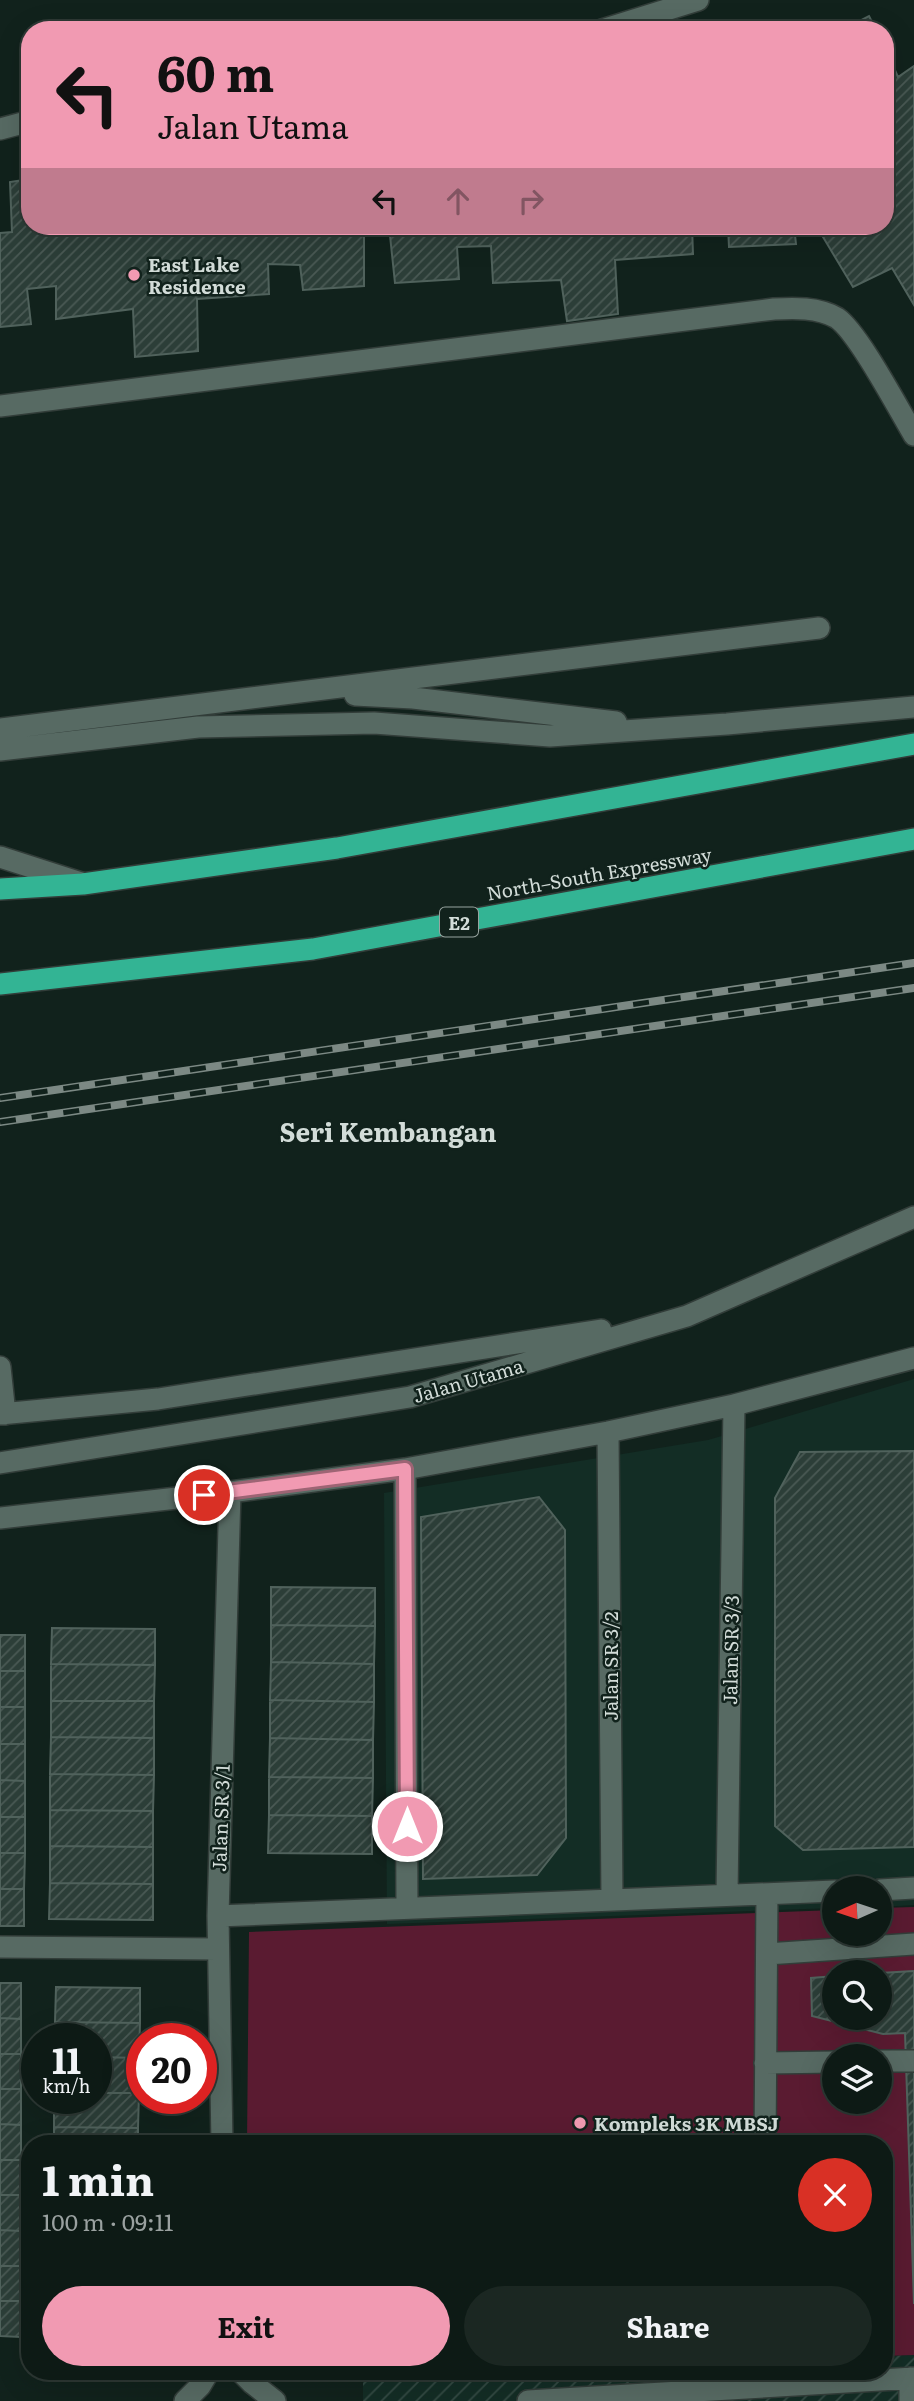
<!DOCTYPE html>
<html lang="en">
<head>
<meta charset="utf-8">
<style>
	:root { --surface:#0d1a15; --page:#1b2722; --text:#f1f3f6; --muted:#9aa1a0; --line:#2d3834; --accent:#f19ab2 }
	body { margin:0; font-family:Literata,serif; background:var(--page); color:var(--text); height:100vh; display:flex; flex-direction:column; font-size:26px; white-space:nowrap }
	* { box-sizing:border-box; margin:0 }
	p { font-size:23px; color:var(--muted) }
	.icon { flex:none; width:38px; height:38px; fill:none; stroke:currentColor; stroke-width:2; stroke-linecap:round; stroke-linejoin:round }
	.map { position:relative; flex:1; overflow:hidden }
	.drawer { position:absolute; left:21px; top:2135px; width:872px; height:245px; display:flex; flex-direction:column; background:var(--surface); border-radius:28px; box-shadow:0 7px 28px #0002,0 0 0 2px var(--line) }
	.drawer>* { flex:none }
	.hud { position:absolute; left:21px; top:21px; width:873px; height:214px; border-radius:28px; box-shadow:0 7px 28px #0002,0 0 0 2px var(--line); background:#f19ab2; color:#111; overflow:hidden }
	.needle { width:46px; rotate:267deg }
	.controls { position:absolute; left:822px; top:1876px; display:grid; gap:14px }
	.controls a { display:grid; place-items:center; width:70px; height:70px; border-radius:50%; background:var(--surface); box-shadow:0 7px 28px #0002,0 0 0 2px var(--line); font-size:35px }
	.speed { position:absolute; left:21px; top:2023px; display:flex; gap:14px; font-size:35px; font-weight:700; text-align:center }
	.speed>* { display:grid; place-content:center; width:91px; height:91px; border-radius:50%; background:var(--surface); box-shadow:0 7px 28px #0002,0 0 0 2px var(--line); line-height:1 }
	.speed small { font-size:18px; font-weight:400 }
	.speed .limit { border:10px solid #d22; background:#fff; color:#111 }
	.pin { position:absolute; display:grid; place-items:center; width:60px; height:60px; color:#fff; margin:-30px; border:4px solid #fff; border-radius:50%; box-shadow:0 2px 7px #0007 }
	.me { position:absolute; width:77px; margin:-38px; rotate:0deg; stroke-linejoin:round; filter:drop-shadow(0 0 5px #0008) }
	.turn { display:flex; align-items:center; gap:24px; height:147px; padding:0 21px; font-size:32px }
	.turn .icon { width:91px; height:91px; stroke-width:2.5 }
	.turn b { display:block; font-size:49px; line-height:60px }
	.lanes { display:flex; align-items:center; height:66px; padding:0 21px; background:#0003; justify-content:center; gap:35px; direction:ltr }
	.lanes .off { opacity:.35 }
	.round { display:grid; place-items:center; flex:none; width:74px; height:74px; border-radius:37px; background:var(--page) }
	.summary { display:flex; align-items:center; justify-content:space-between; height:119px; padding:0 21px }
	h1 { font-size:42px; font-weight:700; line-height:52px }
	.cta { display:flex; gap:14px; margin-top:auto; padding:14px 21px }
	.cta a { flex:1; height:80px; border-radius:42px; background:var(--accent); color:#111; font-size:28px; font-weight:700; line-height:80px; text-align:center }
	.cta a+a { background:var(--page); color:var(--text) }
	.map>svg:first-child { display:block }
	.built { fill:#132d25 }
	.industrial { fill:url(#industrial-furrows) }
	.green { fill:#5a1b31; fill-rule:evenodd }
	.building { fill:url(#building-hatch); stroke:#50625c; stroke-width:2 }
	.lines { fill:none; stroke-linecap:round; stroke-linejoin:round }
	.minor-casing { stroke:#323d39; stroke-width:24 }
	.highway-casing { stroke:#323d39; stroke-width:24 }
	.minor { stroke:#576a63; stroke-width:21 }
	.highway { stroke:#33b494; stroke-width:21 }
	.rail-casing { stroke:#7c8984; stroke-width:8 }
	.rail { stroke:#11221c; stroke-width:5; stroke-dasharray:16; stroke-linecap:butt }
	.route-casing { stroke:#9d6474; stroke-width:18 }
	.route { stroke:#f19ab2; stroke-width:12 }
	.poi-dot { fill:#f19ab2; stroke:#11221c; stroke-width:2.5 }
	.labels { text-anchor:middle; dominant-baseline:central; stroke-width:5; stroke-linejoin:round; paint-order:stroke }
	.shield { fill:#11221c; stroke:#98a4a0; stroke-width:2 }
	.shield-label { font-size:18px; font-weight:bold; fill:#d2dcd8 }
	.poi-label { font-size:19px; font-weight:bold; fill:#d2dcd8; stroke:#11221c; text-anchor:start }
	.street-label { font-size:19px; fill:#d2dcd8; stroke:#11221c }
	.district-label { font-size:26px; font-weight:bold; fill:#d2dcd8; stroke:#11221c }
</style>
</head>
<body>
<div class="map">
<svg width="914" height="2401" viewBox="0 0 914 2401">
	<defs>
		<pattern id="industrial-furrows" width="10" height="10" patternUnits="userSpaceOnUse" patternTransform="scale(1.75)"><rect width="10" height="10" fill="#132d25"/><path d="M-1 1l2-2M0 10L10 0M9 11l2-2" fill="none" stroke="#344b44"/></pattern>
		<pattern id="building-hatch" width="6" height="6" patternUnits="userSpaceOnUse" patternTransform="scale(1.75)"><rect width="6" height="6" fill="#2c3e38"/><path d="M-1 1l2-2M0 6l6-6M5 7l2-2" fill="none" stroke="#4a5954"/></pattern>
	</defs>
	<rect width="100%" height="100%" fill="#11221c"/>
	<!-- built -->
	<path class="built" d="M914,1379V1905L880,1907V1888H835V1908L387,1924L384,1493L708,1440Z"/>
	<!-- industrial -->
	<path class="industrial" d="M914,2355V2401H363V2371H884V2356Z"/>
	<!-- green -->
	<path class="green" d="M914,1907V2355L884,2356V2144H247L249,1932L835,1910V1934H880V1908ZM835,1972H880V2018H835ZM835,2056H880V2102H835Z"/>
	<!-- building -->
	<path class="building" d="M869,16L876,30H842Z
		M886,50L898,77L914,66V305L892,268L853,287L823,237L848,226H886Z
		M30,179V226H364V286L303,290L300,265L268,264L269,294L197,299L198,351L135,357L133,309L56,319V286L27,289L31,324L0,327V233L12,232L10,182Z
		M389,226H692L693,254L615,260L618,314L567,321L561,280L493,283L491,246L457,247L459,279L395,283Z
		M728,226H794L796,244L729,247Z
		M914,1451V1847L803,1850L775,1826V1498L800,1452Z
		M539,1497L565,1530L566,1838L537,1875L423,1879L421,1517Z
		M271,1587L375,1588V1626L271,1625Z
		M271,1625L375,1626L374,1664L271,1662Z
		M52,1628L155,1629V1665L51,1664Z
		M0,1635H25V1671H0Z
		M271,1662L374,1664V1702L270,1700Z
		M51,1664L155,1665L154,1701H51Z
		M0,1671H25V1707H0Z
		M270,1700L374,1702L373,1740L270,1738Z
		M51,1701H154V1738L51,1737Z
		M0,1707H25V1744H0Z
		M51,1737L154,1738V1775L50,1774Z
		M270,1738L373,1740V1778L269,1777Z
		M0,1744H25V1781L0,1780Z
		M50,1774L154,1775L153,1811L50,1810Z
		M269,1777L373,1778L372,1816L269,1815Z
		M0,1780L25,1781V1817H0Z
		M50,1810L153,1811V1847L50,1846Z
		M269,1815L372,1816V1854L268,1853Z
		M0,1817H25V1853H0Z
		M50,1846L153,1847V1884L50,1883Z
		M0,1853H25L24,1889H0Z
		M50,1883L153,1884V1920L49,1919Z
		M0,1889H24V1926H0Z
		M914,1971V2304L905,2033L883,2034L812,2016L811,1978L835,1976V2018H880V1973Z
		M0,1983H21V2019L0,2018Z
		M56,1987L140,1988V2023L55,2022Z
		M0,2018L21,2019V2054H0Z
		M55,2022L140,2023L139,2058L96,2057V2039H55Z
		M0,2054H21V2089H0Z
		M96,2057L139,2058V2093H96Z
		M0,2089H21V2125L0,2124Z
		M96,2093H139L138,2128L54,2127V2098H96Z
		M0,2124L21,2125V2160H0Z
		M54,2127L138,2128V2144H54Z
		M0,2160H21L20,2195H0Z
		M0,2195H20V2231L0,2230Z
		M0,2230L20,2231V2266H0Z
		M0,2266H20V2301H0Z
		M0,2301H20V2337L0,2336Z"/>
	<g class="lines">
		<!-- minor casing -->
		<g class="minor-casing">
			<path id="minor" d="M602,30L698,0
				M0,129L30,121
				M0,406L774,309C794,308 818,307 837,318C858,332 899,410 914,435
				M355,695L413,698L616,722
				M0,729L819,628
				M0,750L198,727L374,723L550,736L727,724L914,707
				M0,857L81,883
				M0,1367L5,1414
				M0,1414L158,1399L601,1330
				M608,1432L612,1900
				M0,1463L410,1397L687,1316L914,1217
				M405,1469L407,1908
				M0,1518L230,1492L405,1469L608,1432L734,1405L914,1358
				M880,1890L914,1888
				M727,1895L734,1405
				M218,1916L835,1891
				M0,1947L217,1949
				M767,1954L914,1944
				M880,2061H914
				M765,2063L835,2062
				M222,2144L218,1916L230,1492
				M765,2144L767,1894
				M240,2371L252,2383L275,2401
				M910,2378V2401
				M185,2401L200,2386L209,2371
				M528,2401L914,2378"/>
		</g>
		<!-- highway casing -->
		<g class="highway-casing">
			<path id="highway" d="M0,889L83,884L337,848L914,744
				M0,984L313,949L914,839"/>
		</g>
		<!-- minor -->
		<use href="#minor" class="minor"/>
		<!-- highway -->
		<use href="#highway" class="highway"/>
		<!-- rail casing -->
		<g class="rail-casing">
			<path id="rail" d="M0,1098L914,963
				M0,1122L914,988"/>
		</g>
		<!-- rail -->
		<use href="#rail" class="rail"/>
	</g>
	<g class="lines">
		<!-- route casing -->
		<g class="route-casing">
			<path id="route" d="M204,1495L405,1469L407,1826"/>
		</g>
		<!-- route -->
		<use href="#route" class="route"/>
	</g>
	<!-- markers -->
	<g class="poi-dot">
		<circle cx="134" cy="275" r="7"/>
		<circle cx="580" cy="2123" r="7"/>
	</g>
	<g class="labels">
		<!-- shield labels -->
		<rect class="shield" x="440" y="907.5" width="38" height="29" rx="5"/>
		<g class="shield-label">
			<text x="459" y="922">E2</text>
		</g>
		<!-- poi labels -->
		<g class="poi-label">
			<text x="148" y="264">East Lake<tspan x="148" dy="22">Residence</tspan></text>
			<text x="594" y="2123">Kompleks 3K MBSJ</text>
		</g>
		<!-- street labels -->
		<g class="street-label">
			<text transform="translate(599 873) rotate(-10)">North–South Expressway</text>
			<text transform="translate(468 1380) rotate(-16)">Jalan Utama</text>
			<text transform="translate(730 1650) rotate(-89)">Jalan SR 3/3</text>
			<text transform="translate(610 1666) rotate(-90)">Jalan SR 3/2</text>
			<text transform="translate(220 1818) rotate(-88)">Jalan SR 3/1</text>
		</g>
		<!-- district labels -->
		<g class="district-label">
			<text x="388" y="1130">Seri Kembangan</text>
		</g>
	</g>
</svg>
<div class="controls">
<a><svg class="needle" viewBox="-14 -14 28 28"><path d="M0-13l5 13h-10z" fill="#e53935"/><path d="M0 13l5-13h-10z" fill="#9aa1a0"/></svg></a>
<a><svg class="icon" aria-label="search" viewBox="0 0 24 24"><circle cx="10" cy="10" r="6"/><path d="M15 15l6 6"/></svg></a>
<a><svg class="icon" aria-label="layers" viewBox="0 0 24 24"><path d="M12 4l9 5-9 5-9-5zM3 14l9 5 9-5"/></svg></a>
</div>
<div class="speed"><div>11<small>km/h</small></div><div class="limit">20</div></div>
<div class="pin" style="left:204px;top:1495px;background:#d93025"><svg class="icon" aria-label="arrive" viewBox="0 0 24 24"><path d="M6 21V4h12l-3 4 3 4H6"/></svg></div>
<svg class="me" style="left:407px;top:1826px" viewBox="-20 -20 40 40"><circle r="17" fill="#f19ab2" stroke="#fff" stroke-width="3"/><path d="M0-11L8 9 0 5-8 9z" fill="#fff"/></svg>
<div class="hud">
<div class="turn"><svg class="icon" aria-label="left" viewBox="0 0 24 24"><path d="M17 20v-9H6M10 6l-5 5 5 5"/></svg><div><b>60 m</b>Jalan Utama</div></div>
<div class="lanes"><svg class="icon" aria-label="left" viewBox="0 0 24 24"><path d="M17 20v-9H6M10 6l-5 5 5 5"/></svg><svg class="icon off" aria-label="ahead" viewBox="0 0 24 24"><path d="M12 20V5M6 11l6-6 6 6"/></svg><svg class="icon off" aria-label="right" viewBox="0 0 24 24"><path d="M7 20v-9h11M14 6l5 5-5 5"/></svg></div>
</div>
<section class="drawer">
<div class="summary"><div><h1>1 min</h1><p>100 m · 09:11</p></div><a class="round" style="background:#d93025;color:#fff"><svg class="icon" aria-label="close" viewBox="0 0 24 24"><path d="M6 6l12 12M18 6L6 18"/></svg></a></div>
<div class="cta"><a>Exit</a><a>Share</a></div>
</section>
</div>
</body>
</html>
